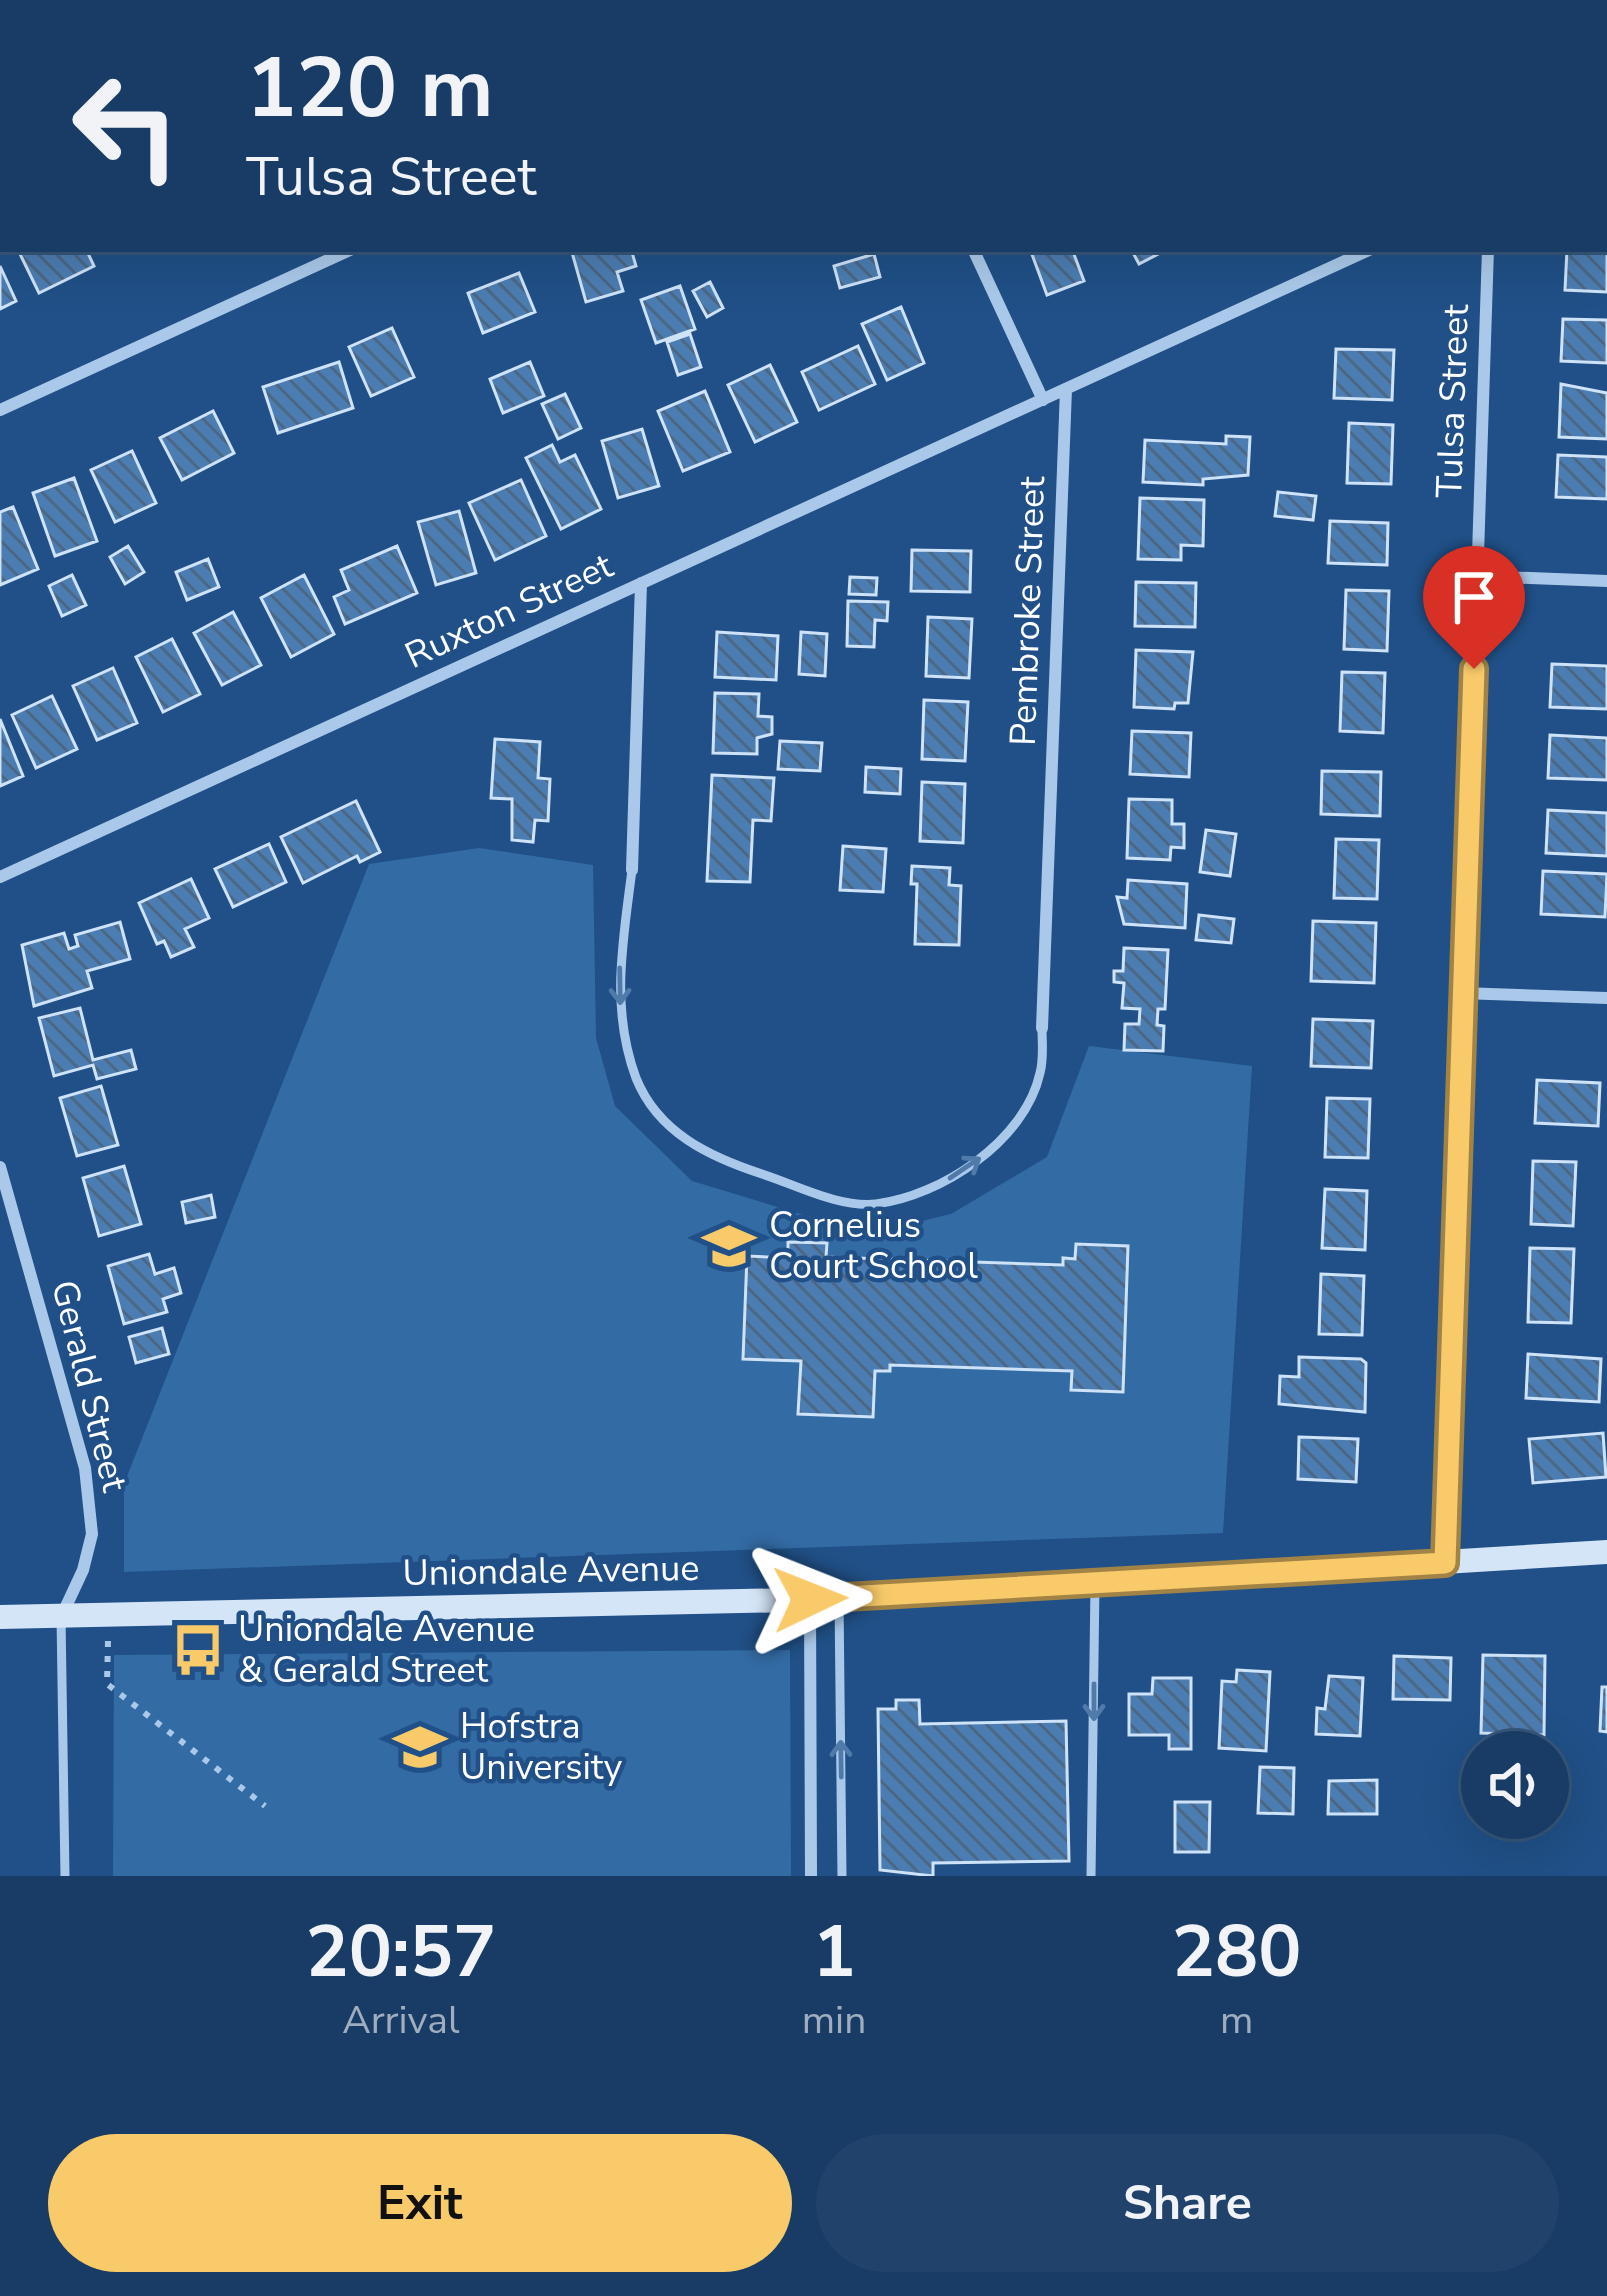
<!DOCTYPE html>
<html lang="en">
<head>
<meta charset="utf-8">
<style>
	:root { --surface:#183c65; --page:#21436b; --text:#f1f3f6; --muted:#9fadbf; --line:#365679; --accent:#f8ca6a }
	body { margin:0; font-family:"Nunito Sans",sans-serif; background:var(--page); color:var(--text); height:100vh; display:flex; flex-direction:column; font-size:45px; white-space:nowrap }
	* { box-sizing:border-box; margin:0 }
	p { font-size:39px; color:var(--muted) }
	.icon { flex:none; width:66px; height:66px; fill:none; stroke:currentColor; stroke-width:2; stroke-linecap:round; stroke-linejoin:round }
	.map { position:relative; height:1876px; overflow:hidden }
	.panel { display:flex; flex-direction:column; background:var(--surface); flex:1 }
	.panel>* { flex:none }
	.guide { position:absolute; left:0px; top:0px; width:1608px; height:252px; box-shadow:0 12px 48px #0002,0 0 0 3px var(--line); background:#183c65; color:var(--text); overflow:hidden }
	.fabs { position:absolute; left:1461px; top:1731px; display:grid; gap:24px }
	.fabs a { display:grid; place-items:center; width:108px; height:108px; border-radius:50%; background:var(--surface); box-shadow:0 12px 48px #0002,0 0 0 3px var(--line); font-size:60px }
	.pin { position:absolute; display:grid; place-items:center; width:102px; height:102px; color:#fff; margin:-123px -51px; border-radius:50% 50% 50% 0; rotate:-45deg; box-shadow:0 0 12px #0007 }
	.pin .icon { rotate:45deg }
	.me { position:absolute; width:132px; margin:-66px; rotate:88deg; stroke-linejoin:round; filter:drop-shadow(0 0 9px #0008) }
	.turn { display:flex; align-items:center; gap:42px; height:252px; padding:0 48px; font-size:54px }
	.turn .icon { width:156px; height:156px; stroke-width:2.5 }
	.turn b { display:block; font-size:84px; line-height:102px }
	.eta { display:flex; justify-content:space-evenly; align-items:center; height:204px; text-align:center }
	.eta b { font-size:72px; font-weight:700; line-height:84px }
	.button { display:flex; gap:24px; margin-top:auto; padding:24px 48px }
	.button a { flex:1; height:138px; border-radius:72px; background:var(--accent); color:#111; font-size:48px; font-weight:700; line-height:138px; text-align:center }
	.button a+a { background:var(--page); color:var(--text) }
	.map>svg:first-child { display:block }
	.grass { fill:#336ba5 }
	.building { fill:url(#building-back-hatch); stroke:#cee2f8; stroke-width:3 }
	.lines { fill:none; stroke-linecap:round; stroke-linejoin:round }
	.path { stroke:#aac9ea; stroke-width:6; stroke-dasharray:6 9; stroke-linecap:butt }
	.lane { stroke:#aac9ea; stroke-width:9 }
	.street { stroke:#aac9ea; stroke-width:12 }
	.secondary { stroke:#d5e5f8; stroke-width:24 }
	.oneway { stroke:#507aaa }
	.route-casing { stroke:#a18345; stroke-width:30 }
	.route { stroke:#f8ca6a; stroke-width:21 }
	.labels { text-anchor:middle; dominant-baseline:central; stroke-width:9; stroke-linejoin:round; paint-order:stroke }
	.street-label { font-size:36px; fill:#fff; stroke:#205087 }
	.poi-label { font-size:36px; fill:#fff; stroke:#205087; text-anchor:start }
</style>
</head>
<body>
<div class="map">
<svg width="1607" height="1876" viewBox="0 0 1607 1876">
	<defs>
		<pattern id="building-back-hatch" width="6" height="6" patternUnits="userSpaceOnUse" patternTransform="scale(3)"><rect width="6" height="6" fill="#4c7db2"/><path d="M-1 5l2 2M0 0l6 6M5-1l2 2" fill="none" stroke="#4c6784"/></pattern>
	</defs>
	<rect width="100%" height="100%" fill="#205087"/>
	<!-- grass -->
	<path class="grass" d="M479,848L593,865L596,1038L615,1106L692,1181L867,1234L951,1214L1047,1157L1089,1046L1252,1066L1223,1533L124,1572V1484L369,864Z
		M790,1650L791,1876H113L114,1655Z"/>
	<!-- building -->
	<path class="building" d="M122,0H168L169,3H123Z
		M511,0H584L585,3H503Z
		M1173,0H1220L1221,3H1174Z
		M3,31V97L0,98V32Z
		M24,249H86L94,266L39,293L19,252Z
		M571,249H631L636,266L617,272L623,291L586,302Z
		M1030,249H1072L1084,281L1047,295Z
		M1131,249H1168L1139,264Z
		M1567,249H1607V292L1565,290Z
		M874,254L880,277L840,288L834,266Z
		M0,266L16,301L0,309Z
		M519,273L535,312L483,333L468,293Z
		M710,282L723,308L707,317L693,291Z
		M680,286L695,329L656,343L641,300Z
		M901,307L924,363L887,380L862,324Z
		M1563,319L1607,320V363L1561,361Z
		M392,328L414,377L371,396L349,347Z
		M690,334L701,367L678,375L667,342Z
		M858,346L875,384L819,410L802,372Z
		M1336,349L1394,350L1392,400L1334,398Z
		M339,362L353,408L278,433L263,387Z
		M530,362L544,396L503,413L490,379Z
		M770,365L797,422L755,442L728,385Z
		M1561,384L1607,393V439L1559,437Z
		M705,391L730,452L683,471L658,411Z
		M565,394L581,428L558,439L542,404Z
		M213,411L234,453L182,480L160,438Z
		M1349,423L1393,425L1391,484L1347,483Z
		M642,429L659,486L618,498L602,441Z
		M1226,436L1250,437L1248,475L1203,479V485L1143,482L1145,440L1226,444Z
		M552,445L560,462L575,455L601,509L561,529L526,458Z
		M132,451L156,503L115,522L91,470Z
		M1558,455L1607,457V499L1556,497Z
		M74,478L97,541L55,556L33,493Z
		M521,480L546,536L495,560L469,503Z
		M1278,492L1316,496L1313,520L1275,516Z
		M1140,498L1204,500L1203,546L1181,545V560L1138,559Z
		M13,507L38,569L0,585V512Z
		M459,511L476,573L436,585L418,522Z
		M1330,521L1388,523L1387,565L1328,563Z
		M128,546L144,572L125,584L110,557Z
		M397,546L417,593L345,624L334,597L349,590L341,570Z
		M912,550L971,551L970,592L911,591Z
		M208,559L219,587L187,600L176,572Z
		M72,575L86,605L62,616L49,586Z
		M304,575L334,634L291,657L261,598Z
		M850,577L877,578L876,595L849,594Z
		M1136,582L1196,583L1195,627L1135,626Z
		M1346,590L1389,591L1387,651L1344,649Z
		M848,601L888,602L887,621L875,620L874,647L847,646Z
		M233,612L261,665L222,685L194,633Z
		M928,617L972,619L969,678L926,676Z
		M717,632L778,636L776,680L715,677Z
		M801,632L827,634L825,676L799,674Z
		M172,639L200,694L163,712L136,657Z
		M1136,650L1193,652L1188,703H1175L1174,709L1134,707Z
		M1552,664L1607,666V709L1550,707Z
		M113,668L137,723L97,740L73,686Z
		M1342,672L1385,673L1383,733L1340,731Z
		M715,693L759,694L758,716L772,717V734L757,738V754L713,753Z
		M52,696L77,749L36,768L12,715Z
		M924,700L968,702L965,761L922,759Z
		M0,719L23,776L0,786Z
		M1132,731L1191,733L1189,777L1130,774Z
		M1550,735L1607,738V780L1548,778Z
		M495,739L540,742L538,778L550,779L548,821L535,820L533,842L512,840V799L491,798Z
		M780,741L822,743L820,771L778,769Z
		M866,767L901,769L900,794L865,792Z
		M1322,771L1381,772L1380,816L1321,814Z
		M712,775L774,778L771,821L753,820L750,882L707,881Z
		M922,782L965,784L963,843L920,841Z
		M1129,799L1172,800V824H1184V848L1171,847L1170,860L1127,858Z
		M356,801L380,852L360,862L357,856L303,883L281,837Z
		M1548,810L1607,813V856L1546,853Z
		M1206,830L1236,834L1230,876L1200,872Z
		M1336,839L1379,840L1377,899L1334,898Z
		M269,844L286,882L233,907L215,869Z
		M843,846L886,849L883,892L840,890Z
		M912,866L950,868L949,885L961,886L959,945L915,944L917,884H911Z
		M1543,871L1607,874L1605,917L1541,914Z
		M191,879L209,918L185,929L194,947L171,957L164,941L157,944L139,903Z
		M1128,880L1187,884L1185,928L1124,924L1117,897L1127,898Z
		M1199,915L1234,919L1231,943L1196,940Z
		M1313,921L1376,923L1374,983L1311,981Z
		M120,922L130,959L87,971L92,988L34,1006L22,945L64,933L69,949L78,946L75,935Z
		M1124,948L1168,950L1165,1009H1158L1157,1025L1164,1026L1163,1051L1124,1050L1125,1024H1139L1140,1009L1122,1008L1124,983L1114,982V971H1123Z
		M80,1008L93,1060L131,1050L136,1069L97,1079L93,1065L54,1076L39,1018Z
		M1313,1019L1373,1021L1371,1068L1311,1066Z
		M1537,1080L1600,1083L1598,1126L1535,1123Z
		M101,1086L118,1145L77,1156L60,1098Z
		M1327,1098L1370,1099L1368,1158L1325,1157Z
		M1533,1161L1576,1162L1573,1226L1531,1224Z
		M124,1166L141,1224L99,1236L83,1178Z
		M1325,1189L1367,1191L1365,1250L1322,1248Z
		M211,1195L215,1217L186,1223L182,1202Z
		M788,1242L827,1243L826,1257L1063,1265V1258L1075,1259L1076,1244L1128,1246L1123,1392L1071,1390L1072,1371L890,1365V1371H875L873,1417L798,1414L801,1361L743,1359L747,1256L788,1258Z
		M1530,1248L1574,1249L1571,1323L1528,1322Z
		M149,1254L155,1274L174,1268L181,1293L163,1299L167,1312L124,1324L108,1266Z
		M1321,1274L1364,1276L1362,1335L1319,1334Z
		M162,1328L169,1354L136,1363L129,1337Z
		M1528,1354L1601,1359L1599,1402L1526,1398Z
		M1299,1357L1361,1359L1366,1363L1365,1412L1279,1404L1280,1376L1299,1377Z
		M1603,1433L1606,1477L1533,1483L1529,1439Z
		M1299,1437L1358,1439L1356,1482L1298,1479Z
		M1483,1655L1545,1656L1544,1735L1481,1733Z
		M1394,1656L1451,1658L1450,1700L1393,1699Z
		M1237,1670L1270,1672L1266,1751L1219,1748L1222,1681L1236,1682Z
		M1329,1676L1363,1678L1360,1736L1316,1734L1317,1708L1325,1709Z
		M1153,1678H1191V1749H1169V1735H1129V1694H1152Z
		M1602,1687H1607V1732L1600,1731Z
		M896,1700H919L920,1724L1066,1721L1069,1861L933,1863V1876L880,1870L878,1709H896Z
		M1469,1764L1482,1765V1800L1467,1799Z
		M1260,1767L1294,1768L1293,1814L1258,1813Z
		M1377,1780V1814H1328L1329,1781Z
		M1175,1802H1210L1209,1852H1175Z"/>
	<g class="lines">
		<!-- path -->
		<path class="path" d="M108,1641L107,1684L265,1806"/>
		<!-- lane -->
		<path class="lane" d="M632,870C623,941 610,1008 636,1078C658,1133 710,1157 762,1174C796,1185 839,1208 876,1204C941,1196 1025,1141 1040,1073C1044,1059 1042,1042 1042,1028
			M839,1599L842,1876
			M61,1617L65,1876
			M1091,1876L1095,1585"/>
		<!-- street -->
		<path class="street" d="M858,0L860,3
			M888,3L894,0
			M1496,3V0
			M1605,164H1607
			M973,249L1043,400
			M0,410L352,249
			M1477,576L1607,581
			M632,870L641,583
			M0,877L1371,249
			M1461,993L1607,998
			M1042,1028L1066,389
			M0,1167L85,1468L92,1534L83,1570L62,1615
			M1445,1562L1488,249
			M810,1599L811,1876"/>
		<!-- secondary -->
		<path class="secondary" d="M0,1617L839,1599L1607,1552"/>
	</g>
	<!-- one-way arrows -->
	<defs><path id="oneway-shaft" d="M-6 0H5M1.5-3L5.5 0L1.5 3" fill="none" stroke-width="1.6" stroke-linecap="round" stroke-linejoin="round" transform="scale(3)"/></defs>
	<g class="oneway">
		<use href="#oneway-shaft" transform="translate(620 986) rotate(89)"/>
		<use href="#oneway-shaft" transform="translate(965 1168) rotate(-34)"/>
		<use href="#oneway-shaft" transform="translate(1094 1702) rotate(90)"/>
		<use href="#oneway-shaft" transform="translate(841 1759) rotate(-91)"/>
	</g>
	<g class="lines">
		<!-- route casing -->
		<g class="route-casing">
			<path id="route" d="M810,1599L1445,1563L1474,669"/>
		</g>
		<!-- route -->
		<use href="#route" class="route"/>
	</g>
	<!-- icons -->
	<defs>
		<g id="school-bare" transform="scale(4.14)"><path d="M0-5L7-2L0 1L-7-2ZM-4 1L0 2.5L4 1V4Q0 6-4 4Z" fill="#f8ca6a" stroke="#205087" stroke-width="2.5" paint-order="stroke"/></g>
		<g id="bus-bare" transform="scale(4.14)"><path d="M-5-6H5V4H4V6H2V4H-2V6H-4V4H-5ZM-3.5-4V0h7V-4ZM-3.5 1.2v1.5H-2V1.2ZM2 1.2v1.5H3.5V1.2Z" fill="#f8ca6a" stroke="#205087" stroke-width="2.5" paint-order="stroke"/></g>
		<g id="university-bare" transform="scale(4.14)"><path d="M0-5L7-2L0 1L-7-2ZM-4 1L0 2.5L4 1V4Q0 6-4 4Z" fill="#f8ca6a" stroke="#205087" stroke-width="2.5" paint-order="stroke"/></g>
	</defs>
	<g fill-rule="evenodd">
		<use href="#school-bare" x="729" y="1246"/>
		<use href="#bus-bare" x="198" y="1650"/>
		<use href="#university-bare" x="420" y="1747"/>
	</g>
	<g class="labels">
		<!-- street labels -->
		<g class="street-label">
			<text transform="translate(1453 401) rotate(-88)">Tulsa Street</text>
			<text transform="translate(509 611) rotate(-25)">Ruxton Street</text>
			<text transform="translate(1028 611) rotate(-88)">Pembroke Street</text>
			<text transform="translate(89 1386) rotate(76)">Gerald Street</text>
			<text transform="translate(551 1571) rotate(-1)">Uniondale Avenue</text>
		</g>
		<!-- poi labels -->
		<g class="poi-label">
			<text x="769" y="1225">Cornelius<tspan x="769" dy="41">Court School</tspan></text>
			<text x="238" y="1629">Uniondale Avenue<tspan x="238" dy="41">&amp; Gerald Street</tspan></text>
			<text x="460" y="1726">Hofstra<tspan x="460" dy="41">University</tspan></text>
		</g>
	</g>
</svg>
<div class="fabs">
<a><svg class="icon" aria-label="sound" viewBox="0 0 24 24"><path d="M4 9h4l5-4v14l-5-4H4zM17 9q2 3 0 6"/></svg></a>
</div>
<div class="pin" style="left:1474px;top:669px;background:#d93025"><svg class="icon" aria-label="arrive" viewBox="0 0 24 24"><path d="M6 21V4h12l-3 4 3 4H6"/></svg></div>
<svg class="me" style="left:810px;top:1599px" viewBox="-20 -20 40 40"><path d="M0-17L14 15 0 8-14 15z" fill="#f8ca6a" stroke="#fff" stroke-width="4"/></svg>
<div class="guide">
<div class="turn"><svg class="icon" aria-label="left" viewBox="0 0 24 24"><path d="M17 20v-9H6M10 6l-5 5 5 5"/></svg><div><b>120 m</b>Tulsa Street</div></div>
</div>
</div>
<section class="panel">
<div class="eta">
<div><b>20:57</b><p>Arrival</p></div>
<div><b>1</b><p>min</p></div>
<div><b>280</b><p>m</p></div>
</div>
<div class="button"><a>Exit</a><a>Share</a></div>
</section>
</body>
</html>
